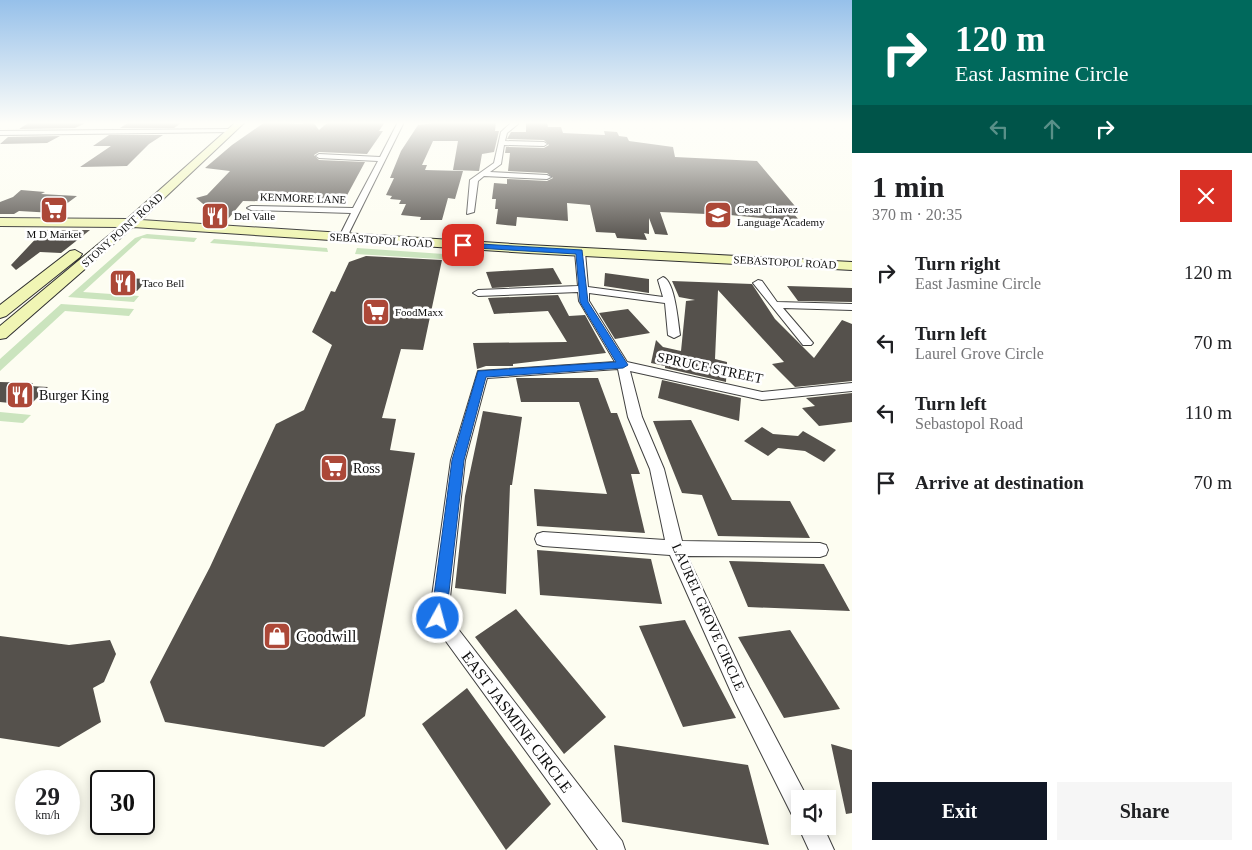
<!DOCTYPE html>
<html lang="en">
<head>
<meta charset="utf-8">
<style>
	:root { --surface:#fff; --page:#f6f6f6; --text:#202124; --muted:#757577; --accent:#111827 }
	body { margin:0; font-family:"Times New Roman",serif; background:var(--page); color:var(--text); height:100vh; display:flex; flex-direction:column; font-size:19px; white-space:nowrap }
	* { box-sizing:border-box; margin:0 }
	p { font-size:16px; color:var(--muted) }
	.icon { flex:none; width:28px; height:28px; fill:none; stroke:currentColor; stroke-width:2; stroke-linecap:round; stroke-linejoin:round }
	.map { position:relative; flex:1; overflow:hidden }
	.side { display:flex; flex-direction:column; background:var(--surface); width:400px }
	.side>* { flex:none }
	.top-card { background:#00695c; color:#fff; overflow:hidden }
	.fabs { position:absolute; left:791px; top:790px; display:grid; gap:10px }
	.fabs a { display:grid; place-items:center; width:45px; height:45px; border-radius:0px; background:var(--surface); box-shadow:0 2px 12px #0003; font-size:25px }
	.speed { position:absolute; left:15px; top:770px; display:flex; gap:10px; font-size:25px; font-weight:700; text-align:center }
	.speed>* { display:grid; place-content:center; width:65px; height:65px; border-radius:50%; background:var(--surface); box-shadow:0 2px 12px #0003; line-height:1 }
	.speed small { font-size:12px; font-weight:400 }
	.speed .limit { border:2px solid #111; border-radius:8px; background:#fff; color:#111 }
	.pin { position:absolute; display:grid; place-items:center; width:42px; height:42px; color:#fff; margin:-21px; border-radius:10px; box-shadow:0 2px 8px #0006 }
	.me { position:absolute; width:55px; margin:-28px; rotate:7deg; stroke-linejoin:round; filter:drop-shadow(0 0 4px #0008) }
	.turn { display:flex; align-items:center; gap:18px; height:105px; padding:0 20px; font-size:22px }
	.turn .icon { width:65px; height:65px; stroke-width:2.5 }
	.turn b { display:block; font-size:35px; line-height:42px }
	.lanes { display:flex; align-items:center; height:48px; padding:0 20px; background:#0003; justify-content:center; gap:25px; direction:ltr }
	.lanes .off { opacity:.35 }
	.round { display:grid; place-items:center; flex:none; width:52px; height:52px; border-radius:0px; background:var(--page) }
	.summary { display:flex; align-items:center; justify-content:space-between; height:85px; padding:0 20px }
	h1 { font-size:30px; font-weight:700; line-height:38px }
	.button { display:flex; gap:10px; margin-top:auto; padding:10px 20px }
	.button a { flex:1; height:58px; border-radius:0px; background:var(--accent); color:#fff; font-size:20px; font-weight:700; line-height:58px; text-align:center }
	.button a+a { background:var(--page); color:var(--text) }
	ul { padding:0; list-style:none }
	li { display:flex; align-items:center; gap:15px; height:70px; padding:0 20px }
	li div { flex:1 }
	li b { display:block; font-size:19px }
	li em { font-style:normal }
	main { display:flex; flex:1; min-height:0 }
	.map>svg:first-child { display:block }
	.green { fill:#cbe4be }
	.building { fill:#55514c }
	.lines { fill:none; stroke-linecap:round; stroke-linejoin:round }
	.minor-casing { stroke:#414141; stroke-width:2 }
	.secondary-casing { stroke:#303030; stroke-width:2 }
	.minor { fill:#fff; fill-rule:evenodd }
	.secondary { fill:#f0f5b4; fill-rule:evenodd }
	.route { fill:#1a73e8; stroke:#114b97 }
	.labels { text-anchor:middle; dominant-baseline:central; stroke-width:5; stroke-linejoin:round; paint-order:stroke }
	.far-street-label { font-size:11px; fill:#0e0e0e; stroke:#fff }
	.far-poi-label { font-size:11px; fill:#0e0e0e; stroke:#fff; text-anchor:start }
	.street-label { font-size:14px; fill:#0e0e0e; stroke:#fff }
	.poi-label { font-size:14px; fill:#0e0e0e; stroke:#fff; text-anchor:start }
	.near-poi-label { font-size:16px; fill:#0e0e0e; stroke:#fff; text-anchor:start }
	.near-street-label { font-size:16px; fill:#0e0e0e; stroke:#fff }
</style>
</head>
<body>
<main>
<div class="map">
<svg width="852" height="850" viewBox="0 0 852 850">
	<rect width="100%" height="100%" fill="#fdfdf1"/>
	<!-- green -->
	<path class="green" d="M147,234L197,238L194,242L142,238L83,292L139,296L134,302L68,297L135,238Z
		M214,239L327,248L328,252L210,243Z
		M357,248L458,255L457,260L355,254Z
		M61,304L134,309L129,316L65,311L0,371V359Z
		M0,412L31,415L23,423L0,421Z"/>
	<!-- building -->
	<path class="building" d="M30,122H88L75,128L19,129Z
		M129,122H183L174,128H120Z
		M265,122L302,124L304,122H313L319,130L328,122H385L379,131H383L367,154L319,152L314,155L319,160L365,162L345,199H336L334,202L243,201L228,219H221L196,198L207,195L230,171L205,168L232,145Z
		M434,122H496L495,131H499L494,152L482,154L479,171L453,170L458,141H433L422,165H427L425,170L463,171L455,199L448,198L442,220H420L421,217L401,215L406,204H399L401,200L390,199L392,196L386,195L394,178H390L401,151L418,125L434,123Z
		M526,122H547L548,127H561L563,133L605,135L604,131L617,132L619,136L627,137L629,141L673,147L675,157L757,161L800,212H792L801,222L730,215L660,212L668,235L655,234L649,218V234L644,233L647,240L617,238L615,233L596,232L590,205L567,203L568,221L517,217L516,226L496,224L498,209H495L496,199H492L494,183L507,184V179L547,181L553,178L547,173L508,171L510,153H505L506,147L544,148L549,145L544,140L507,139L511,132H526Z
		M109,135H163L149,144L127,166L80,167L111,146H93Z
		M60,136L47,143L0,144L8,137Z
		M21,190L45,192L41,194L77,196L54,213L19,211L14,214H0V202L13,197Z
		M44,230H90L61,253L40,252L16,270L11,265Z
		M366,256L442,260L423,350L401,349L382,418L396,419L390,450L415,453L365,716L324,747L165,722L150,682L210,567L276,424L304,410L332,345L312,332L331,291L335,292L349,262Z
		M553,268L562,284L492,288L486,272Z
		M605,273L649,279V293L604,286Z
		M123,278L148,279L137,291L111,289Z
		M672,281L752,284L775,319L814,358L842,320L852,324V381L795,387L772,364L784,362L718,290L715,359L727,362L726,382L665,368V366L651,363L656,340L663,347L681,351L686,301L695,300L679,297Z
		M787,286L852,288V302L798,301Z
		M558,295L569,316L585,315L606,353L513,364V366H486L477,369L473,343L567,342L548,311L494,314L488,298Z
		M628,309L650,333L615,339L599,313Z
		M516,378H598L611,413H617L640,474H631L645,533L537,526L534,489L607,494L579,402H521Z
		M662,380L741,398L739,421L658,398Z
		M0,382L33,383L30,386L48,387L30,405L0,402Z
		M852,393V422L819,426L802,408L815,406L806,398Z
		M483,411L522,417L512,485H510L506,594L455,588L465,496Z
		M691,420L732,500L790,501L810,538L718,536L702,495L682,493L653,421Z
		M762,427L773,434L798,436L803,431L836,450L824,462L805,451L778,448L768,456L744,441Z
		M537,550L651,559L662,604L540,595Z
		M729,561L824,564L850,611L748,607Z
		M516,609L606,717L564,754L475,637Z
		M685,620L691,632L736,718L683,727L639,626Z
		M790,630L840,709L784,718L738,637Z
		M0,636L69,645L110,640L116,654L104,682L93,688L101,722L59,747L0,738Z
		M467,688L551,804L506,850L422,724Z
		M831,744L852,750V813L846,814Z
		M614,745L748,765L769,845L622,822Z"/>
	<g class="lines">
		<!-- minor casing -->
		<g class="minor-casing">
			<path id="minor" d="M398,122H404L346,239L339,237L351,213L251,210L247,208L251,206L353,208L378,161L319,158L316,156L319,154L380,157Z
				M512,122H518V124L507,133L505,141L544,142L547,144L544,146L504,145L501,164L490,172L547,175L551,177L547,179L484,176L478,181L474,212L467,214L470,180L494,163L501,132Z
				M233,129L231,132L0,135V131Z
				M580,249L585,252L588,287L663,297L658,280L663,277C675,281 678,322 680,335L674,338L668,335L665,303L589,293V301L627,362L762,392L852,383V391L762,400L630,371L642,417L664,469L682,541L820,543L826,545L828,550L826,555L820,557L687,556L749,687L808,799H800V819L792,815L735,701L670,555L543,546L537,544L535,539L537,534L543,532L665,540L650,469L628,417L618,369L487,378L465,460L448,616L622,841L625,850H598L429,618L451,460L478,371L615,362L579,301L578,292L478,296L473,293L478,290L578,286L575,252Z
				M758,280L762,281L777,302L852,304V310L783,308L813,343L811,345H803L753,283Z
				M800,821V826H823L834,850H809L798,826Z"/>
		</g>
		<!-- secondary casing -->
		<g class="secondary-casing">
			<path id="secondary" d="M236,122H245L141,220L528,245L852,262V270L528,253L133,227L6,338L0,339V326L119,227L0,226V218L127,219Z
				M75,250L82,254L80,257L6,316L0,318V305L70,251Z"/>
		</g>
		<!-- minor -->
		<use href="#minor" class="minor"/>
		<!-- secondary -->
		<use href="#secondary" class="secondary"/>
	</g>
	<!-- sky -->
	<linearGradient id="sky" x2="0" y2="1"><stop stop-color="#96c0ea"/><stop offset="0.51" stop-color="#fefef9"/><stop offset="1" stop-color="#fefef9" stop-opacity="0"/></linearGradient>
	<rect width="852" height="241" fill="url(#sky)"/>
	<!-- route -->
	<path class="route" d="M463,243L582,250L588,302L628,365L623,368L486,377L464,460L446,618L444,623L438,625L433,623L431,618L452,460L478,371L616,362L580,302L576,254L460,247V243Z"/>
	<!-- icons -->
	<defs>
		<g id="supermarket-square" transform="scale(1.4375)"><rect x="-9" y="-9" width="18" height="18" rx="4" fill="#ac4838" stroke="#fff"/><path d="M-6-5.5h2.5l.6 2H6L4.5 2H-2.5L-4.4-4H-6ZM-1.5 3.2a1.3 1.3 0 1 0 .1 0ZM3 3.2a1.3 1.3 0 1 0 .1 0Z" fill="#fff"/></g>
		<g id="school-square" transform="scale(1.4375)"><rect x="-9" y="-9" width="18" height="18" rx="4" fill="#ac4838" stroke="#fff"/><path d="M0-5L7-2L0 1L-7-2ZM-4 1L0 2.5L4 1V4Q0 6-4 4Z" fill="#fff"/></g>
		<g id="restaurant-square" transform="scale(1.4375)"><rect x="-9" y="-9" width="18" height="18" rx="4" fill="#ac4838" stroke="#fff"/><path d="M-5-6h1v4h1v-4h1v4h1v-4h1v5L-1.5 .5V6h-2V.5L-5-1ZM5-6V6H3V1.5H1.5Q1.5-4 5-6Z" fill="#fff"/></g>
		<g id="shop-square" transform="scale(1.4375)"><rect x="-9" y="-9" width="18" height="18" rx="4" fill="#ac4838" stroke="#fff"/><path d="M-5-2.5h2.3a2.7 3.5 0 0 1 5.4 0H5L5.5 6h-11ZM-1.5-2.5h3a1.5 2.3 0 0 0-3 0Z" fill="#fff"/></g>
	</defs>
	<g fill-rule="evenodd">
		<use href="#supermarket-square" x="54" y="210"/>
		<use href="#school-square" x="718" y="215"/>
		<use href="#restaurant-square" x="215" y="216"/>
		<use href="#restaurant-square" x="123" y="283"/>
		<use href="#supermarket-square" x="376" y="312"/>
		<use href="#restaurant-square" x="20" y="395"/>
		<use href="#supermarket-square" x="334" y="468"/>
		<use href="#shop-square" x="277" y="636"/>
	</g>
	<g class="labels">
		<!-- far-street labels -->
		<g class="far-street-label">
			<text transform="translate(303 198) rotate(2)">KENMORE LANE</text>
			<text transform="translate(122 230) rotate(-42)">STONY POINT ROAD</text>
			<text transform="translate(381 240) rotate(4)">SEBASTOPOL ROAD</text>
			<text transform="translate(785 262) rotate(3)">SEBASTOPOL ROAD</text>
		</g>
		<!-- far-poi labels -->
		<g class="far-poi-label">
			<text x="737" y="209">Cesar Chavez<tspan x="737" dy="13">Language Academy</tspan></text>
			<text x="234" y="216">Del Valle</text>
			<text x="54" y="234" text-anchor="middle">M D Market</text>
			<text x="142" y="283">Taco Bell</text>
			<text x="395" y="312">FoodMaxx</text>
		</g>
		<!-- street labels -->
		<g class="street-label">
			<text transform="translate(710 368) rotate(12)">SPRUCE STREET</text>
			<text transform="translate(708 617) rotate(66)">LAUREL GROVE CIRCLE</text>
		</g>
		<!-- poi labels -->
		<g class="poi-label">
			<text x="39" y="395">Burger King</text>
			<text x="353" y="468">Ross</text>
		</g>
		<!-- near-poi labels -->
		<g class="near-poi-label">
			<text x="296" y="636">Goodwill</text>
		</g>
		<!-- near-street labels -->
		<g class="near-street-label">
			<text transform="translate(517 722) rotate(53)">EAST JASMINE CIRCLE</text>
		</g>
	</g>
</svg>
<div class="fabs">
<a><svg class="icon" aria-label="sound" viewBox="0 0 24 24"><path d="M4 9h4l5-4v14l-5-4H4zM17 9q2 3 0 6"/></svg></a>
</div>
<div class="speed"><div>29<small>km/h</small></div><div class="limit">30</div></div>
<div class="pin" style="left:463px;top:245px;background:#d93025"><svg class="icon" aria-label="arrive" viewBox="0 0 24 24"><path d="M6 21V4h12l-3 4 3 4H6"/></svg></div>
<svg class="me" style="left:438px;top:618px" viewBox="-20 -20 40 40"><circle r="17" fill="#1a73e8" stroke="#fff" stroke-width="3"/><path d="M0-11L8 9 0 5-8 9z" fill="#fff"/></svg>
</div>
<section class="side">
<div class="top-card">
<div class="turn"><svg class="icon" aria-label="right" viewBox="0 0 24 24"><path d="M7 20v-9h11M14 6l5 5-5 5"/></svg><div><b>120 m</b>East Jasmine Circle</div></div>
<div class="lanes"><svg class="icon off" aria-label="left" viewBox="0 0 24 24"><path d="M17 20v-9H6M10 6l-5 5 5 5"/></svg><svg class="icon off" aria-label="ahead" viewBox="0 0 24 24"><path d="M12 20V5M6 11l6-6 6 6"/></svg><svg class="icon" aria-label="right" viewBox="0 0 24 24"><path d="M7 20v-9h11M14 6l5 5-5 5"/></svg></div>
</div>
<div class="summary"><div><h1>1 min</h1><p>370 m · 20:35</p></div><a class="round" style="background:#d93025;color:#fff"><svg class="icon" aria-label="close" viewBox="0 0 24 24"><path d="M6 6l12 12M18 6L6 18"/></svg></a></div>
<ul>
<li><svg class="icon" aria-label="right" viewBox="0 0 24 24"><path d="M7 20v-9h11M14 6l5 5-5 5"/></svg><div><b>Turn right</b><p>East Jasmine Circle</p></div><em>120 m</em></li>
<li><svg class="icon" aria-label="left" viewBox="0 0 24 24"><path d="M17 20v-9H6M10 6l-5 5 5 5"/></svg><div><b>Turn left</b><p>Laurel Grove Circle</p></div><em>70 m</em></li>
<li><svg class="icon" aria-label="left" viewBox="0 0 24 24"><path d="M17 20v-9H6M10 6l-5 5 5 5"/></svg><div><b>Turn left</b><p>Sebastopol Road</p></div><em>110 m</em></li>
<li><svg class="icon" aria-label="arrive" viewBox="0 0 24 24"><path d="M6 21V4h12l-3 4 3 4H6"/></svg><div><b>Arrive at destination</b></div><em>70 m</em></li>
</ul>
<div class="button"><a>Exit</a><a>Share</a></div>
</section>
</main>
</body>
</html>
